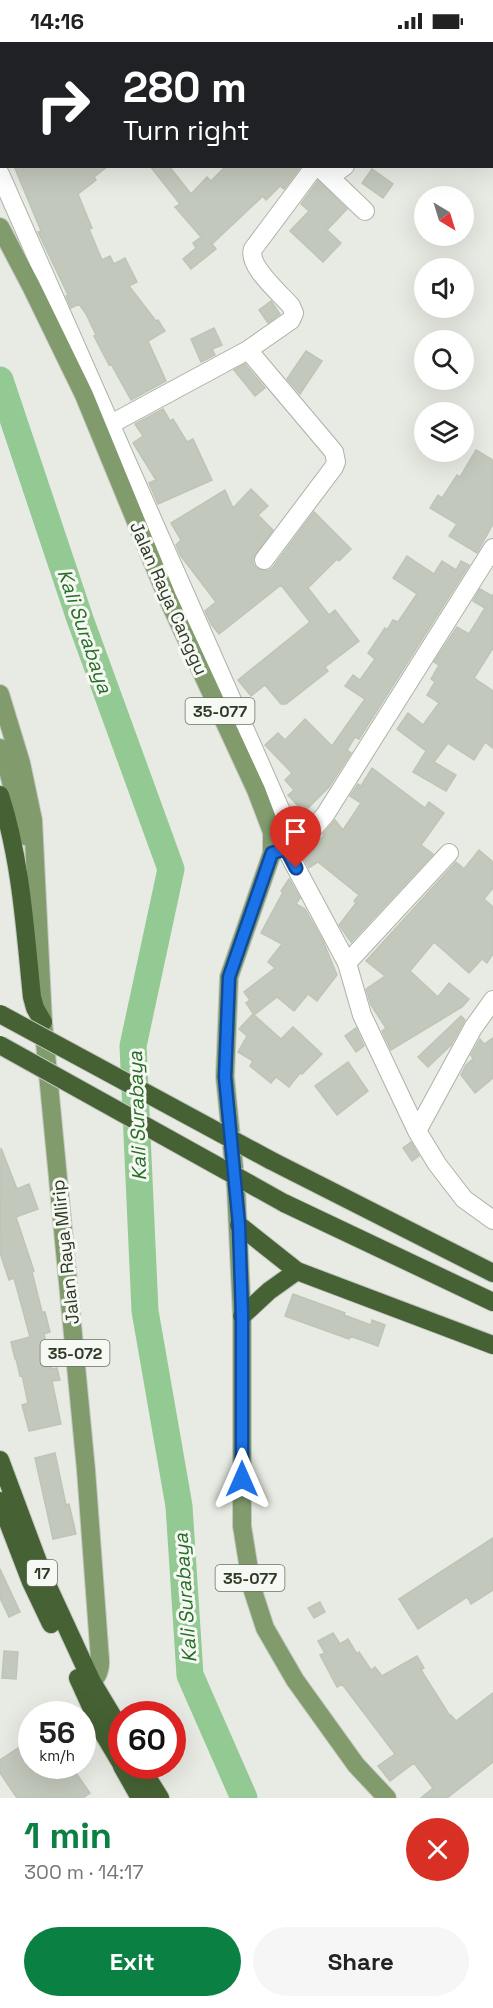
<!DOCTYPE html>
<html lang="en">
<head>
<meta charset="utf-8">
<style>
	:root { --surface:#fff; --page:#f6f6f6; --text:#222; --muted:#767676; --accent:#0b8043 }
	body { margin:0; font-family:"Space Grotesk",sans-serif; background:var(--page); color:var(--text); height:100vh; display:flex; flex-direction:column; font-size:22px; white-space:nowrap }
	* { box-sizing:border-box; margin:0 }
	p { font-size:20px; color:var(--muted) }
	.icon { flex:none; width:33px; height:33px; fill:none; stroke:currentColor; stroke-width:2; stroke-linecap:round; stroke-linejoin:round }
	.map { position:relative; height:1756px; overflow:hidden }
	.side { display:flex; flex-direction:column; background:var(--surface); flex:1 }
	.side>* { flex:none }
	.guide { position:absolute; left:0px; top:0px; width:494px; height:126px; box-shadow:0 6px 24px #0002; background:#202124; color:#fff; overflow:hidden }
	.needle { width:39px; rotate:142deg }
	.fabs { position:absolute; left:414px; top:144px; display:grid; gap:12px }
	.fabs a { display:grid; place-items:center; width:60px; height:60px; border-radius:50%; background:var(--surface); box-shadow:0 6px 24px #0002; font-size:30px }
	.speed { position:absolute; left:18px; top:1659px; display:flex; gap:12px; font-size:30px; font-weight:700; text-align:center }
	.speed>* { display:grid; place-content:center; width:78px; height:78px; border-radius:50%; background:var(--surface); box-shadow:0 6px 24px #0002; line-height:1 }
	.speed small { font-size:15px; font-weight:400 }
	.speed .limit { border:9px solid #d22; background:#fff; color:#111 }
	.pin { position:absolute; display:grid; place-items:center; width:51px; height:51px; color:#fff; margin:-62px -26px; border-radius:50% 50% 50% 0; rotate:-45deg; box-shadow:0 0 6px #0007 }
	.pin .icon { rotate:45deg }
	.me { position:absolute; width:66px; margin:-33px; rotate:0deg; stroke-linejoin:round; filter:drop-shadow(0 0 4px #0008) }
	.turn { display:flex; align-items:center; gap:21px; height:126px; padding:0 24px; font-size:27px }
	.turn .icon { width:78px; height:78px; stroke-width:2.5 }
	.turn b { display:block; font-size:42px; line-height:51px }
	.round { display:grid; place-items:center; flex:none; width:63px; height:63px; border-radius:32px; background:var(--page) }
	.head { display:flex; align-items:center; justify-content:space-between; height:102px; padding:0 24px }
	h1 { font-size:36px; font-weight:600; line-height:45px; color:var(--accent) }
	.button { display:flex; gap:12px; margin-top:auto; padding:12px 24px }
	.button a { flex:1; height:69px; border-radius:36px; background:var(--accent); color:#fff; font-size:24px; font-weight:600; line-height:69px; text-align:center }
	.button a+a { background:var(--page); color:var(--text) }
	.status { display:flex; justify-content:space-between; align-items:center; height:42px; padding:0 30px; background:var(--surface); direction:ltr }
	.status svg { height:16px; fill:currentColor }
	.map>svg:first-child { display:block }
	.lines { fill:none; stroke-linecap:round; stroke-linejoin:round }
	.river { stroke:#93c992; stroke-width:27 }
	.building { fill:#c3c8bc; stroke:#bec4b6; stroke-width:1.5 }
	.minor-casing { stroke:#acb2a6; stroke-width:20 }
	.major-casing { stroke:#c4c8c2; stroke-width:20 }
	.highway-casing { stroke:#c4c8c2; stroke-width:20 }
	.minor { stroke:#fff; stroke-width:18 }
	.major { stroke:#819b6d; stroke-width:18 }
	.highway { stroke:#466234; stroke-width:18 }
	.highway-bridge-casing { stroke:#c4c8c2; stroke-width:20; stroke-linecap:butt }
	.highway-bridge { stroke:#466234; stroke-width:18 }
	.route-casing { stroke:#114b97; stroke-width:15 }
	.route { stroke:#1a73e8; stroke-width:10 }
	.labels { text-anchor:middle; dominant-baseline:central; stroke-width:6; stroke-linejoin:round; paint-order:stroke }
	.shield { fill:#f6f8f3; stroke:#6a7363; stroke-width:1.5 }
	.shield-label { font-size:16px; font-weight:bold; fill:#2e3a25 }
	.street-label { font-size:18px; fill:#2e3a25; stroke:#f6f8f3 }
	.water-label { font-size:20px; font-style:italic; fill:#276e26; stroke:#f6f8f3 }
</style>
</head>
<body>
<div class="status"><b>14:16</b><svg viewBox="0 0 49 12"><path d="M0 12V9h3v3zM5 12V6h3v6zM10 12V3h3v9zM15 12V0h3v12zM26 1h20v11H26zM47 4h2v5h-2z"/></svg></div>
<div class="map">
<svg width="493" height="1756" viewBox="0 0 493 1756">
	<rect width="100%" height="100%" fill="#e8ebe3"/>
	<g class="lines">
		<!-- river -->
		<path class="river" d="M0,338L80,577L171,827L133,1004L145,1269L179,1464L190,1633L244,1756"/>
	</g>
	<!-- building -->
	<path class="building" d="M14,124H108L94,135L96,138L78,152L92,186L89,187L102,218L110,214L114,222L125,216L137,240L129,244L156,279L158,278L165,289L148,299L166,339L131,358L111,322L109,323L94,294L96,293L86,272L79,262L71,266L66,254L68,253L38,190L41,189Z
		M150,124H169L191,152L207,135L211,139L226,124H301L284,147L280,144L266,158L263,154L212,202L216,207L191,227L183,217L196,206L193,201L201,195L175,165L180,162Z
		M372,127L393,142L383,156L362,141Z
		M318,139L347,167L327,188L341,201L323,220L290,189L309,169L301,162Z
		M271,259L280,272L268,281L259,268Z
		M214,286L222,303L212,307L215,313L201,320L191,297Z
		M306,309L322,319L300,352L287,337Z
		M245,322L265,346L255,354L234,328Z
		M163,367L170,379L173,377L187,400L193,397L212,438L158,462L149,441L156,438L133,401L143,394L135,382Z
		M476,408L493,418V482L477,511L449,494L457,482L430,466L438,453L442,456L457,433L460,435Z
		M251,447L268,464L258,473L273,488L253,516V522L258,527L268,529L273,525L314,470L351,507L339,519L337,517L308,546L329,573L335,568L359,599L325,625L328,629L286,662H281L265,643L251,654L238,638L310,580L281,543L219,592L211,582L205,569L216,560L181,514L176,503L181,498L171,481L225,448L233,466Z
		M407,514L434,532L442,519L456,528L461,519L469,523L359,697L355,695L347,708L351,711L329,745L304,770L288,753L294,748L285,738L292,731L265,703L278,691L285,698L305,677L332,704L365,657L345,644L353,633L360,638L375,617L368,611L385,586L387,588L393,578L398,580L417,552L393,536Z
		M480,547L492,554L493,552V606L474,636L493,649V706L485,700L474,718L448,701L434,720L456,733L446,749L413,730L426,709L397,687L408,671L423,683L439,661L427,653L435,640L431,637L439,623L434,620L457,585L469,592L485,566L473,559Z
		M372,726L425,766L429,760L444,771L421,803L433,812L351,900L339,883L356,861L354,859L359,853L318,820L309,826L301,811L324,794L323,792L335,778L343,788L361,761L350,754L358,742L361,744Z
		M479,808L493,820V846L484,857L493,865V912L487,921L482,917L469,931L434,900L410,929L438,955L449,941L469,957L462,965L391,1008L382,989L386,986L371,963L366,947L385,934L366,919L456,820L464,827Z
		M289,837L300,856L296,862L305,867L323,899L337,933L317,959L308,952L294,969L277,955L254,973L246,961L250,958L244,950L275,926L268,920L282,902L261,891L283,850L281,849Z
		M253,972L281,997L293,985L322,1012L302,1032L300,1031L289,1045L276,1035L271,1041L250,1024L253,1019L238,1010L247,994L239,987Z
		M461,974L465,978L451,1003L428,1025L418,1015Z
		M356,986L364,1004L356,1010L345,994Z
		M493,996V1036L475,1051L461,1033L466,1023L473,1017L471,1013L480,997L484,1002Z
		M348,1020L368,1049L337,1073L315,1044Z
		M411,1100L419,1114L412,1119L403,1106Z
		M1,1106L17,1147L29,1142L38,1167L16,1175L34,1229L32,1230L42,1270H45L50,1290L44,1292L52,1327L57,1326L60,1338L52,1339L61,1382L29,1389L22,1363L28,1361L22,1333L20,1334L16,1317H15L11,1300L30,1295L14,1236L9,1238L0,1211Z
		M293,1252L345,1271L344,1273L371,1283L372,1278L385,1283L378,1304L350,1294L349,1297L285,1274Z
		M55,1411L66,1463L69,1462L76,1492L53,1497L35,1416Z
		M493,1496V1548L471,1562L467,1555L418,1587L399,1557Z
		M0,1527L20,1570L9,1575L0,1556Z
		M320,1560L325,1570L314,1576L308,1566Z
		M333,1591L340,1602L348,1597L357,1612L359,1610L371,1628L375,1625L382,1634L417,1614L424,1626L421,1628L450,1674L451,1673L456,1679L493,1651V1720L447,1756H421L433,1746L414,1721L390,1739L378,1724L395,1712L342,1642L337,1645L320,1613L325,1611L318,1599Z
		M4,1609L18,1610L16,1637L2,1636Z
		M32,1697V1724H71L90,1751L83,1756H17L0,1731V1718Z"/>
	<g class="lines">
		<!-- minor casing -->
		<g class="minor-casing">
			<path id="minor" d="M175,0L177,2
				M137,2L139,0
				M354,2L355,0
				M408,2L409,0
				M0,119L2,118
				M318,124L365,169
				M326,131L334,132L345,124
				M0,132L295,801
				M248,308L334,410L336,420L334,425L264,518
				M111,382L248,308L291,278L294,271L291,264C280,251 247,224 253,207L315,124
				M286,807L347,921L362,973L417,1089L437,1122L464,1157L493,1178
				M286,807L311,789L325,773L493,506
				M347,921L449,811
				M417,1089L473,986L493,958"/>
		</g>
		<!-- major casing -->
		<g class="major-casing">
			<path id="major" d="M0,185L31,244L84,353L167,555L256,748L272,790V811L229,935L225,1035L236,1146L242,1274V1484L252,1546L265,1586L295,1638L356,1723L387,1756
				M0,652L21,721L33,778L43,980L86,1428L100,1618C101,1633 93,1639 84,1649
				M0,706L8,728L25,794"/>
		</g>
		<!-- highway casing -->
		<g class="highway-casing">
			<path id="highway" d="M0,753C21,818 25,887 32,955L35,966L43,980
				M270,1118L493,1231
				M284,1161L493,1260
				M239,1183L297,1229L493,1303
				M242,1274L269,1249L297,1229
				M0,1418L44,1536L92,1640L122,1690
				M0,1459L31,1540L51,1582
				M78,1636L103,1691L122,1723
				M122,1724L140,1756
				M140,1724L160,1756"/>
		</g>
		<!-- minor -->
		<use href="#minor" class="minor"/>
		<!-- major -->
		<use href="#major" class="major"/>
		<!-- highway -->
		<use href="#highway" class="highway"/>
		<!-- highway-bridge casing -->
		<g class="highway-bridge-casing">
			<path id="highway-bridge" d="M0,972L270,1118
				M0,1003L284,1161"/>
		</g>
		<!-- highway-bridge -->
		<use href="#highway-bridge" class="highway-bridge"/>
	</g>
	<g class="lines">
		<!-- route casing -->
		<g class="route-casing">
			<path id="route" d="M242,1437V1274L239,1183L225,1035L229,935L272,811L286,807L296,826"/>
		</g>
		<!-- route -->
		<use href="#route" class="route"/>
	</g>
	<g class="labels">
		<!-- shield labels -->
		<g class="shield">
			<rect x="185.5" y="656" width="69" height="26" rx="4.5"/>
			<rect x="40.5" y="1298" width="69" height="26" rx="4.5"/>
			<rect x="27" y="1518" width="30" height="26" rx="4.5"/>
			<rect x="215.5" y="1523" width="69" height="26" rx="4.5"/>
		</g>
		<g class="shield-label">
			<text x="220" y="669">35-077</text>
			<text x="75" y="1311">35-072</text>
			<text x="42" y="1531">17</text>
			<text x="250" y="1536">35-077</text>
		</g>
		<!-- street labels -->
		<g class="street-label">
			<text transform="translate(169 556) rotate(66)">Jalan Raya Canggu</text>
			<text transform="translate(65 1210) rotate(-96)">Jalan Raya Mlirip</text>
		</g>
		<!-- water labels -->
		<g class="water-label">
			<text transform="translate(85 589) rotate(71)">Kali Surabaya</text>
			<text transform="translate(137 1074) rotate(-92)">Kali Surabaya</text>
			<text transform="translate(185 1556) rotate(-94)">Kali Surabaya</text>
		</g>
	</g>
</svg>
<div class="fabs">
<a><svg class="needle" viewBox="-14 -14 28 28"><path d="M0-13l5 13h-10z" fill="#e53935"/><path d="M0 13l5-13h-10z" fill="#767676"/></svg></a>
<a><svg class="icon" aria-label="sound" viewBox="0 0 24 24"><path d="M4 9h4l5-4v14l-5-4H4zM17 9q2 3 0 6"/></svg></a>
<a><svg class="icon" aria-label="search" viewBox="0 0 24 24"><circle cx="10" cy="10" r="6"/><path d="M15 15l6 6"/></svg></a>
<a><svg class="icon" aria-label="layers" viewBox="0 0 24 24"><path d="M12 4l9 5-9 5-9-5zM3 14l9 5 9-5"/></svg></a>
</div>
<div class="speed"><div>56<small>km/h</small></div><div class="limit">60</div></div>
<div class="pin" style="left:296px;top:826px;background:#d93025"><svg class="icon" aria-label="arrive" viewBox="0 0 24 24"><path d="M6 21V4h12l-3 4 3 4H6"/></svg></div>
<svg class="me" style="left:242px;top:1437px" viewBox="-20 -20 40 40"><path d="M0-17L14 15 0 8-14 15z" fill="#1a73e8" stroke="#fff" stroke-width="4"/></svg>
<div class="guide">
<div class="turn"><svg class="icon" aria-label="right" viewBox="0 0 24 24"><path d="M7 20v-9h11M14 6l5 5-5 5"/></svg><div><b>280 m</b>Turn right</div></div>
</div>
</div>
<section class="side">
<div class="head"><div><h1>1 min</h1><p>300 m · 14:17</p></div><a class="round" style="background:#d93025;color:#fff"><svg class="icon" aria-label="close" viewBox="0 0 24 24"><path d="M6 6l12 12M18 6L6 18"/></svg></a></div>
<div class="button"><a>Exit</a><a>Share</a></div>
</section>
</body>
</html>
